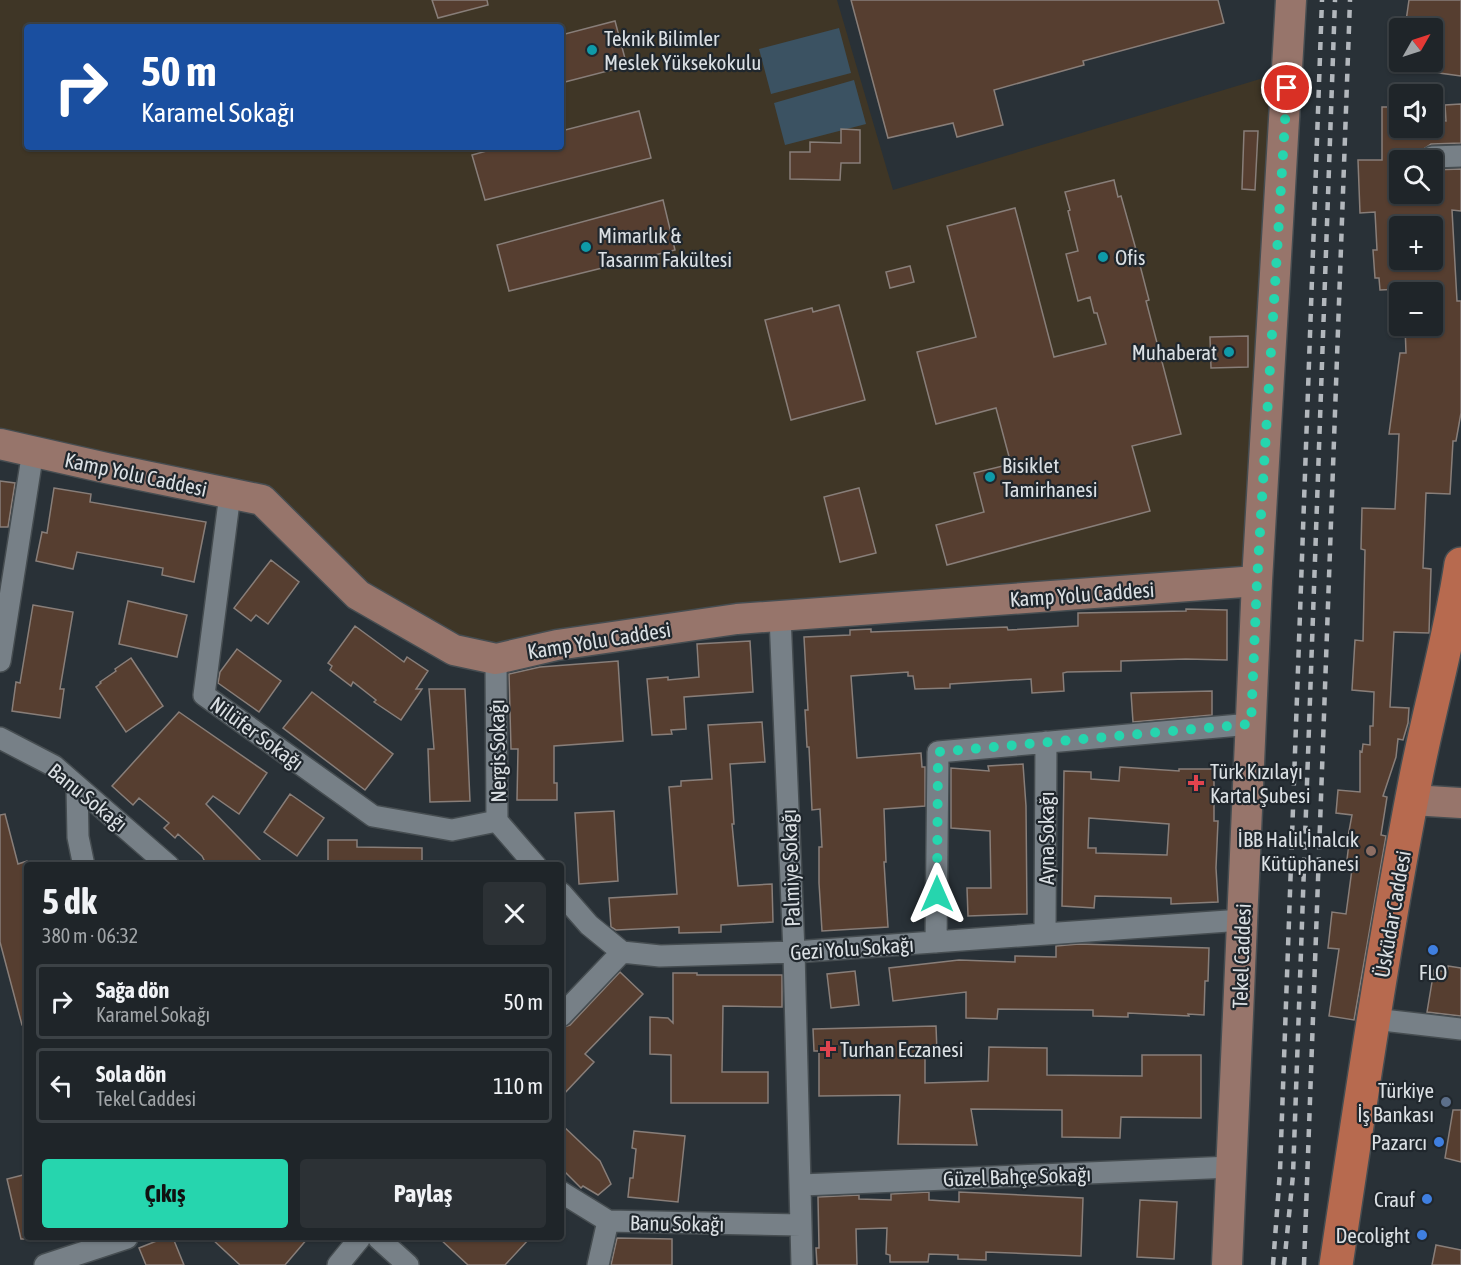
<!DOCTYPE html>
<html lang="tr">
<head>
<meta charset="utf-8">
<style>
	:root { --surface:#1f2529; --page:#2c3135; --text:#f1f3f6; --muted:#a1a5a8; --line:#3c4246; --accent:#26d5ae }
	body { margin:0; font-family:"Asap Condensed",sans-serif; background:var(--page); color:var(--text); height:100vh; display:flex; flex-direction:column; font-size:22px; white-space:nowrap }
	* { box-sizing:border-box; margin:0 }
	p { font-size:20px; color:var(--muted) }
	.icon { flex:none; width:33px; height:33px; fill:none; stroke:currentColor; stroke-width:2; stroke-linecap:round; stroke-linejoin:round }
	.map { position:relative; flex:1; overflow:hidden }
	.side { position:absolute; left:24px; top:862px; width:540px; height:378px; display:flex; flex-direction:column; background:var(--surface); border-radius:6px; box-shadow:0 2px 4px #0004,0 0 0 2px var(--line) }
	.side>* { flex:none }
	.banner { position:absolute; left:24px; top:24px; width:540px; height:126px; border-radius:6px; box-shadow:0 2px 4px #0004,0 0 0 2px var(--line); background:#1a4fa0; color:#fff; overflow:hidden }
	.needle { width:39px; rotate:51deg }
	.fabs { position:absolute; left:1389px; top:18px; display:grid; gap:12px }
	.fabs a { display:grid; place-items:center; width:54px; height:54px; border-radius:6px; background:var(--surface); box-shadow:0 2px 4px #0004,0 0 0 2px var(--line); font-size:30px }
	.pin { position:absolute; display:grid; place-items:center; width:51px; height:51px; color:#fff; margin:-26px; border:3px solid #fff; border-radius:50%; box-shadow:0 2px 6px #0007 }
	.me { position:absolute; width:66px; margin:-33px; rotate:0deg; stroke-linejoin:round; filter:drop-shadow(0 0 4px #0008) }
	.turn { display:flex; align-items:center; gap:21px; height:126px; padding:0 18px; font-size:27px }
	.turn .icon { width:78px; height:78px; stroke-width:2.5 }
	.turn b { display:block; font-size:42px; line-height:51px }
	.round { display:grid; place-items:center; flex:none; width:63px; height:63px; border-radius:6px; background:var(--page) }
	.summary { display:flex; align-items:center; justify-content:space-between; height:102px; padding:0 18px }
	h1 { font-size:36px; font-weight:700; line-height:45px }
	.action { display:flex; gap:12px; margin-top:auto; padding:12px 18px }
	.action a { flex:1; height:69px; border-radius:6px; background:var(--accent); color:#111; font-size:24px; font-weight:700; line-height:69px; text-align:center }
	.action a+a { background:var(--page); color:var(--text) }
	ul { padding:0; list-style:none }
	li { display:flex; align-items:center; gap:18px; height:75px; margin:0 12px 9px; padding:0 6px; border:3px solid var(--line); border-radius:6px }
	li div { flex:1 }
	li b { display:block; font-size:22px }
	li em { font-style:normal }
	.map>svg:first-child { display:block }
	.education { fill:#3f3626; fill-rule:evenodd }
	.green { fill:#3b5262 }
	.building { fill:#563e30; stroke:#887e79; stroke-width:1.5; fill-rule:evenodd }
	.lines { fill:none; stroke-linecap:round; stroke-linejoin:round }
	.street-casing { stroke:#464d51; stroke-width:24 }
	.secondary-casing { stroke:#464d51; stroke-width:33 }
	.primary-casing { stroke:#464d51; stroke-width:36 }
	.street { stroke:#778087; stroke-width:21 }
	.secondary { stroke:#97756b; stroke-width:30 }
	.primary { stroke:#b76a4f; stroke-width:33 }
	.rail { stroke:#b2b7bc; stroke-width:4.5; stroke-dasharray:8 8; stroke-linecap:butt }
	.route { stroke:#26d5ae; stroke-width:10; stroke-dasharray:0 18 }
	.culture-dot { fill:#0f9aa8; stroke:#20272d; stroke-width:2 }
	.health-dot { fill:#e0444e; stroke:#20272d; stroke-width:2 }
	.education-dot { fill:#8d6e63; stroke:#20272d; stroke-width:2 }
	.shop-dot { fill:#3f7fe0; stroke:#20272d; stroke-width:2 }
	.service-dot { fill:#5c6f8a; stroke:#20272d; stroke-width:2 }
	.labels { text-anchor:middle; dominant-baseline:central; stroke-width:4.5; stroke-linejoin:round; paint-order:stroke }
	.poi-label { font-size:21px; fill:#dbe0e4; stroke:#20272d; text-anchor:start }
	.street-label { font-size:21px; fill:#dbe0e4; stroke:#20272d }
</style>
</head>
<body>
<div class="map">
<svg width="1461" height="1265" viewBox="0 0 1461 1265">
	<rect width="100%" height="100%" fill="#293137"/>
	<!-- education -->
	<path class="education" d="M0,0H837L893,190L1270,76L1252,575L498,652L458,640L364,586L262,494L0,440ZM27,27H561V147H27Z"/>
	<!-- green -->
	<path class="green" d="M839,28L851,73L771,94L759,49Z
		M854,80L866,124L785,145L774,103Z"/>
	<!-- building -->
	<path class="building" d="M432,0H487L488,5L438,18Z
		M851,0H1218L1224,23L1083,61L1084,65L994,90L1003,125L957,137L953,123L888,138Z
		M1409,0H1461V76L1432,72V28H1405Z
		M615,21L627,66L561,83V35Z
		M1461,104V143L1431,144L1421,151L1420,160H1400V194H1432V170L1461,169V211L1452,210L1457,301H1461V413L1456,441H1453L1450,494L1426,493L1423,568L1431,569L1429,633L1394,632L1390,707L1409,708L1408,723L1403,740L1398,739L1396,757L1383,796L1387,797L1381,835L1386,836L1354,1020L1329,1016L1339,949L1328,948L1332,912L1346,914L1352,869L1346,868L1349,843L1347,842L1352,815L1336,813L1338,790L1360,792V751L1362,752L1363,744L1370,745V726H1373L1374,692L1352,690L1355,640L1363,641L1365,550L1361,549L1362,508L1395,509L1399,434H1389L1400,353H1406L1405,326H1432V292H1422V288L1380,290L1379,278H1375L1373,250H1377L1375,212L1360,213L1358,160H1382V107H1400V128H1432V120L1446,121L1445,105ZM1400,226H1432V260H1400Z
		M639,111L651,158L485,200L472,155L501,147H561V131Z
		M841,129L860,130V163H841L840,180L790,179V152H810V142L841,143Z
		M1244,131H1258L1255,190L1242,189Z
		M1114,180L1118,197L1121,196L1135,246L1149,300L1146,301L1181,434L1132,446L1150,511L947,565L936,525L984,512L974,473L1011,464L996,408L936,424L917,352L976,337L947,226L1015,208L1054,357L1106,344L1097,313H1094L1090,297L1078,301L1066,254L1078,251L1068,211L1070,210L1065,192Z
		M663,200L675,250L509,291L497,245Z
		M910,266L914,282L890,288L886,272Z
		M839,305L865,400L791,420L765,320L812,308L813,312Z
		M1248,336V367L1211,368L1210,337Z
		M0,481L15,483L8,527H0Z
		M54,488L91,494L90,502L206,522L194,582L162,575L163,568L77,552L73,569L36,561L42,532L47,533Z
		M859,488L876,553L840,562L824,497Z
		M271,560L299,582L268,624L256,615L251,621L234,608Z
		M128,601L187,615L177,657L119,644Z
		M33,605L73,612L60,689H64L60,718L12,711L16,682L20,683Z
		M1186,609L1227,610V660L1186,659L1121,661V671L1067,672L1063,673L1064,691L1032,693L1031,679L950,684V688L915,689L913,676H908V672L851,676L857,758L921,753L922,767H925V806L884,809L886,862H884L888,927L822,931L819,883V847H822L820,809L812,810L809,747H807L805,710H808L804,637L850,635V630L871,629V632L1007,627L1008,630L1078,626V613L1186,611Z
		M355,626L404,662L407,657L428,671L416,689H422L401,720L374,702L376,700L353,682L351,686L330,670L332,666L328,663Z
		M750,641L753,692L684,697L686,729L671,730L672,734L652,735L647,679L668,677V680L699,677L697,644Z
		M237,649L281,681L259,712L218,683L220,672Z
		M131,658L163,706L126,732L96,687L101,683L100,682L116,671L115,669Z
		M618,661L623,741L554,746V783H557V800H517L518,749H511L509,674L540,667Z
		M429,689H465L470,801L430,802L428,749H434Z
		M1212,691V715L1133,722L1131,693Z
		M312,692L393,754L365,790L283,728Z
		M179,712L267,773L239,814L213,796L206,804L266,866H207L202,856L178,834L175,838L164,828L169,823L139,798L133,805L112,786Z
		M762,722L765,762L730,764L734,824H732L738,886L772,884L773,922L721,925V932L679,933V927L616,930L611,927L609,898L677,894L669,787L681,786V781L712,779L708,725Z
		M1023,764L1026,806L1027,914L968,916L967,888H991L990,831L951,828V768L989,771L988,766Z
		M1120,767L1179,771V769H1214V821H1218L1216,868L1218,902L1171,904V898L1095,896L1094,908L1062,906L1064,771L1091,772V779L1119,781ZM1089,818L1169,824L1167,855L1096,853V848H1088Z
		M290,794L324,818L297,856L264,832Z
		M614,811L618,881L579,884L575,813Z
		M5,814L18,864L27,861V1024L22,1025L0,942V815Z
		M328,840H357V847L422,848V866H328Z
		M1079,944L1209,948L1208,981H1205L1204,1015L1188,1014L1189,1016L1128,1013V1017L1093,1016V1010L998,1009L997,1019L966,1018V992L893,1001L889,968L959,960L1015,962V956L1056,957V946Z
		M1448,966L1461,968V1016L1427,1012L1434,970L1447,972Z
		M855,971L859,1005L831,1008L827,974Z
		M620,972L643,994L585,1054L594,1062L561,1097V1028L570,1025Z
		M673,973H697V975H782V1007L723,1006L722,1072H768V1103H671V1055L650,1054V1017L668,1018L673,1023Z
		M936,1026L937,1052H925V1083L988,1081L989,1047L1047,1048V1075L1142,1076V1055H1201V1118L1121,1117L1120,1138L1062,1137V1110L971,1109L977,1145L898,1144L900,1095L819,1096V1051H814L813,1029Z
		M1453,1110H1461V1162L1445,1158Z
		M561,1124L600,1161L611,1184L598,1195L583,1186L581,1188L561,1168Z
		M634,1131L685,1136L678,1202L628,1197L630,1178H633L636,1149L632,1148Z
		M27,1174V1239H21L7,1179Z
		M929,1192V1200L959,1202V1192L1083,1198L1081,1256L986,1252V1260L958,1259V1255L929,1254L928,1262H890V1255L886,1254L887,1228L856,1229L857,1265H817L816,1248H819L818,1197L859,1195V1199L891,1200V1194Z
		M1140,1200L1177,1202L1174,1259L1137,1257Z
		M164,1238H173L184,1265H146L139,1248Z
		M211,1238H308L285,1265H240Z
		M439,1238H530L505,1265H468Z
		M617,1238L672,1239V1265H611Z
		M1436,1245L1461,1250V1265H1432Z"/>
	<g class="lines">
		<!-- street casing -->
		<g class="street-casing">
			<path id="street" d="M1432,157L1461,156
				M230,494L204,695L373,816L452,830L497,821
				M780,616L794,952L802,1265
				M496,659L497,821L536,866
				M0,661L33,451
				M0,738L54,766L169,866
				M77,786L78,837L84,866
				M561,893L589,925L622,952
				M1045,934L1046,742
				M936,942L938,752L1251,724
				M561,1016L622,952L660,956L794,952L1242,920
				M1374,1019L1461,1029
				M802,1185L1232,1167
				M561,1192L608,1221L801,1225
				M378,1238L408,1265
				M45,1265L127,1238
				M338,1265L360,1238
				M598,1265L608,1221"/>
		</g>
		<!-- secondary casing -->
		<g class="secondary-casing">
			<path id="secondary" d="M0,444L106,468L262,500L358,595L454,650L496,659L557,645L737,619L1257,581
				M1412,800L1461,803
				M1227,1265L1257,581L1291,0"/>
		</g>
		<!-- primary casing -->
		<g class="primary-casing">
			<path id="primary" d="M1336,1265C1360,1104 1384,942 1415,782C1429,709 1450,638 1461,564"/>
		</g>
		<!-- street -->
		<use href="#street" class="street"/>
		<!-- secondary -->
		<use href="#secondary" class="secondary"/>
		<!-- primary -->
		<use href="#primary" class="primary"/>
		<!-- rail -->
		<path class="rail" d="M1273,1265L1280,1171L1322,0
			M1284,1265L1293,1175L1335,0
			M1304,1265L1350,0"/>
	</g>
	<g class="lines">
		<!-- route -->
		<path class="route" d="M937,894L938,752L1251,724L1257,581L1287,88"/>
	</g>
	<!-- markers -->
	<g class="culture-dot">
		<circle cx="592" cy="50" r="6"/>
		<circle cx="586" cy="247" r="6"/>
		<circle cx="1103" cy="257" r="6"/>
		<circle cx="1229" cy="352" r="6"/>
		<circle cx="990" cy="477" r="6"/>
	</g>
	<g class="health-dot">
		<path d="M1193 774h6v6h6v6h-6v6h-6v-6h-6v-6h6z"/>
		<path d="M825 1040h6v6h6v6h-6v6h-6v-6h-6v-6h6z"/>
	</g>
	<circle class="education-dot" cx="1371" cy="851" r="6"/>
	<g class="shop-dot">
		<circle cx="1433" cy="950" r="6"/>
		<circle cx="1439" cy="1142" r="6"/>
		<circle cx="1427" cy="1199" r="6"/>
		<circle cx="1422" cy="1235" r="6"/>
	</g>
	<circle class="service-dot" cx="1446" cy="1102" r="6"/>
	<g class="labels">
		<!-- poi labels -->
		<g class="poi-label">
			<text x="604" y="38">Teknik Bilimler<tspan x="604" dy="24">Meslek Yüksekokulu</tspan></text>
			<text x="598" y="235">Mimarlık &amp;<tspan x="598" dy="24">Tasarım Fakültesi</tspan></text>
			<text x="1115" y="257">Ofis</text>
			<text x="1217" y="352" text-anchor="end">Muhaberat</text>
			<text x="1002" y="465">Bisiklet<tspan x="1002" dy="24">Tamirhanesi</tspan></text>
			<text x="1210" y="771">Türk Kızılayı<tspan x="1210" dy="24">Kartal Şubesi</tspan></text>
			<text x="1359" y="839" text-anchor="end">İBB Halil İnalcık<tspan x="1359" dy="24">Kütüphanesi</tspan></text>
			<text x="1433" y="972" text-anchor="middle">FLO</text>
			<text x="840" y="1049">Turhan Eczanesi</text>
			<text x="1434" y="1090" text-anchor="end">Türkiye<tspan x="1434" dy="24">İş Bankası</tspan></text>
			<text x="1427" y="1142" text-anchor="end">Pazarcı</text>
			<text x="1415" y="1199" text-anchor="end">Crauf</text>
			<text x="1410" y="1235" text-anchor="end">Decolight</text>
		</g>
		<!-- street labels -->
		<g class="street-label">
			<text transform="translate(136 474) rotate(12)">Kamp Yolu Caddesi</text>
			<text transform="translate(1082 594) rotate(-4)">Kamp Yolu Caddesi</text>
			<text transform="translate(599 640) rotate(-9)">Kamp Yolu Caddesi</text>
			<text transform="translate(257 733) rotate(36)">Nilüfer Sokağı</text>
			<text transform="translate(497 751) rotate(-91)">Nergis Sokağı</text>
			<text transform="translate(88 797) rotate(39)">Banu Sokağı</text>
			<text transform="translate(1046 838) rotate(-90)">Ayna Sokağı</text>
			<text transform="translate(790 868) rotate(-92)">Palmiye Sokağı</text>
			<text transform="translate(1392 914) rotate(-80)">Üsküdar Caddesi</text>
			<text transform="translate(852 948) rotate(-4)">Gezi Yolu Sokağı</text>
			<text transform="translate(1241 956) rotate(-88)">Tekel Caddesi</text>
			<text transform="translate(1017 1176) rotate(-2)">Güzel Bahçe Sokağı</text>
			<text transform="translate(677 1223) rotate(1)">Banu Sokağı</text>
		</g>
	</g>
</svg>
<div class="fabs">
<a><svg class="needle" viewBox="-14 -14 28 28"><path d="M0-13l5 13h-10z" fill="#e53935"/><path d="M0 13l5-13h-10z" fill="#a1a5a8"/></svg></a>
<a><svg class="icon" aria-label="sound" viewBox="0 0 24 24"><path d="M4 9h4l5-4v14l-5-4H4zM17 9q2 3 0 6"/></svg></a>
<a><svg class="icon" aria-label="search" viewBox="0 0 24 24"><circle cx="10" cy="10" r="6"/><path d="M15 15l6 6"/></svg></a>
<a>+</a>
<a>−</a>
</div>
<div class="pin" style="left:1287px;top:88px;background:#d93025"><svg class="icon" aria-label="arrive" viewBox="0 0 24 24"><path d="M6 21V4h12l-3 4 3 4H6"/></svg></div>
<svg class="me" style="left:937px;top:894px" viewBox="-20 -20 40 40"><path d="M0-17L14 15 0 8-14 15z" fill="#26d5ae" stroke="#fff" stroke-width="4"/></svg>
<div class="banner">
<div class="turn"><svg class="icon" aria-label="right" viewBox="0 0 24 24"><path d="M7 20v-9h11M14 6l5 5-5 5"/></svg><div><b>50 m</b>Karamel Sokağı</div></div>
</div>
<section class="side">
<div class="summary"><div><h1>5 dk</h1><p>380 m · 06:32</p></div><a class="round"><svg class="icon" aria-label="close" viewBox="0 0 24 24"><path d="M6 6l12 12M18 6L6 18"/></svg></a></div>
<ul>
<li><svg class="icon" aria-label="right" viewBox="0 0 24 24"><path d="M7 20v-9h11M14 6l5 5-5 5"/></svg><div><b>Sağa dön</b><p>Karamel Sokağı</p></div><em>50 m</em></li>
<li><svg class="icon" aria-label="left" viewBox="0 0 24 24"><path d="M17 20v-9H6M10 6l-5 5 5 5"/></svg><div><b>Sola dön</b><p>Tekel Caddesi</p></div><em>110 m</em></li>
</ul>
<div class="action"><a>Çıkış</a><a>Paylaş</a></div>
</section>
</div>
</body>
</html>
